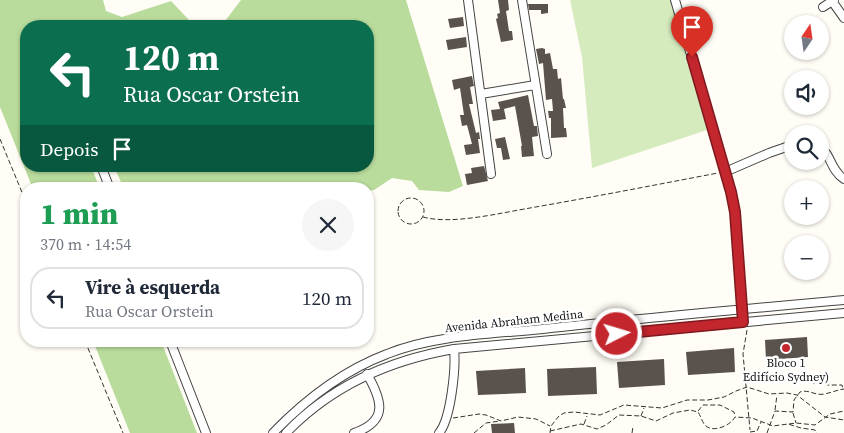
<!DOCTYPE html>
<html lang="pt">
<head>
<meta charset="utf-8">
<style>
	:root { --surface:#fff; --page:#f6f6f7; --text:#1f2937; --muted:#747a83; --line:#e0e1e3 }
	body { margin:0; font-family:"Source Serif 4",serif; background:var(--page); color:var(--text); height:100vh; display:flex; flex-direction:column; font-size:19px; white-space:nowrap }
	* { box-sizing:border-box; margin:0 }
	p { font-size:16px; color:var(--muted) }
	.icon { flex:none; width:28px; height:28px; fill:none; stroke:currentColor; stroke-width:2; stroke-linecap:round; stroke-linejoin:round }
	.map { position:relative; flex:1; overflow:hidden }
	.panel { position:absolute; left:20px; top:182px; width:354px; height:165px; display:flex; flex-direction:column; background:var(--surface); border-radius:20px; box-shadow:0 1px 4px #0004 }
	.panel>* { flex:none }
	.hud { position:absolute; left:20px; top:20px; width:354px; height:152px; border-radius:20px; box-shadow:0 1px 4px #0004; background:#0b6e4f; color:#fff; overflow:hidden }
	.needle { width:32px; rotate:13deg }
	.controls { position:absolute; left:784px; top:15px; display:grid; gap:10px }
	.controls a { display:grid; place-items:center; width:45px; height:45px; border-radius:50%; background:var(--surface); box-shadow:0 1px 4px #0004; font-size:25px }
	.pin { position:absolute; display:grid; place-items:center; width:42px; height:42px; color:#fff; margin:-51px -21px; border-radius:50% 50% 50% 0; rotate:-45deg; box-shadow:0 0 5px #0007 }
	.pin .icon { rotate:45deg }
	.me { position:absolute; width:55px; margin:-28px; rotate:85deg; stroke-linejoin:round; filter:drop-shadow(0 0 4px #0008) }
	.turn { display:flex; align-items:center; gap:18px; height:105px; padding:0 20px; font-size:22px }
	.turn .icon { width:65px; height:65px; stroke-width:2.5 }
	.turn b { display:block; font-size:35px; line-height:42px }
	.then { display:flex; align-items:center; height:48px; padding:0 20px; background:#0003; gap:10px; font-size:19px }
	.round { display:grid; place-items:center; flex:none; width:52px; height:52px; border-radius:26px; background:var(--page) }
	.headline { display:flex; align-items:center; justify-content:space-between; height:85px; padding:0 20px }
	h1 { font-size:30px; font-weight:800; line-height:38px; color:#1e9e55 }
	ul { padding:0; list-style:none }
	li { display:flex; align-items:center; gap:15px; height:62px; margin:0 10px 8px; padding:0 10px; border:2px solid var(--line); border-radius:20px }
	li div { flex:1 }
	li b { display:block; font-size:19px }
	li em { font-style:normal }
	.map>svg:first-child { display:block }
	.green { fill:#d5ebbd }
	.forest { fill:#b9dc9c }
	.building { fill:#5a524d }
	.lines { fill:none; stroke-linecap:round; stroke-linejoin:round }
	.minor-casing { stroke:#444; stroke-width:10 }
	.path { stroke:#333; stroke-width:1; stroke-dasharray:5 2.5; stroke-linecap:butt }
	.minor { stroke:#fff; stroke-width:8 }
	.path-bridge { stroke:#333; stroke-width:1; stroke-dasharray:5 2.5; stroke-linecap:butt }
	.route-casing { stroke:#7f191e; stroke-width:12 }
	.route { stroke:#c4262e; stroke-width:9 }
	.poi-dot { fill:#c4262e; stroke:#fff; stroke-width:2 }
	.labels { text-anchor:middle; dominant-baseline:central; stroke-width:5; stroke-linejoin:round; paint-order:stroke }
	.street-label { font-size:12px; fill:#111; stroke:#fff }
	.poi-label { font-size:12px; fill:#111; stroke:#fff }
</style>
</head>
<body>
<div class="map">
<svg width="844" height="433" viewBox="0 0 844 433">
	<rect width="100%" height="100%" fill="#fffdf5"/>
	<!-- green -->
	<path class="green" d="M570,0H670L707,130L592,168L582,57Z"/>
	<!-- forest -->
	<path class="forest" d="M0,0H103L106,11L122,17L171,1L189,20L222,25L241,0H406L463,186L449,192L419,190L412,181L392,178L374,190L368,191V189H124L114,166H368V26H26V166H91L100,189H33L0,107Z
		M93,341H161L197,433H130Z"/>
	<!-- building -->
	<path class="building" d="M498,0H508L509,10L506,11L509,31H512L513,40L501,42L496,19L498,18L497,14L500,13Z
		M528,4H548V13L541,14V10H529Z
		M463,17L464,26L450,28L448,19Z
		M466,37L467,47L448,50L446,40Z
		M542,48L545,49V54L550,53L553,69H557L558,79L561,78L563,99H564L566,108H563L564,128H566L567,137L551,138V118H549L548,111H553L552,99L546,100L543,63L539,64L536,49Z
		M472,76L474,86L470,87L473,104H469L476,133L479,132L480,139H478L480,153L466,155L464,145L472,144L467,125L462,126L460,115H464L460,88L454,90L452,80Z
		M528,95L534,126H537L538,136L532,137L534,156L522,157L521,146H522L515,106L504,109L506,119L493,121L491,110L500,109L498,102Z
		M505,137L510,159L503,160L501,148H497L495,139Z
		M484,166L488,181L467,185L465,174L472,173L471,168Z
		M807,337L808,357L766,360L765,340Z
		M734,348L735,372L688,375L686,352Z
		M664,359L665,385L619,388L617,362Z
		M596,367L597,394L548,396L547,369Z
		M525,368L526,393L478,395L476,371Z
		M514,423L515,433H492L491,424Z"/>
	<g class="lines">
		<!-- minor casing -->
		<g class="minor-casing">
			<path id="minor" d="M468,0L491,174
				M522,0L547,154
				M675,0L731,192L735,212L743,322
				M832,1L844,18
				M823,7L834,0
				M481,94L535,85
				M820,148C831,153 830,170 844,179
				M101,166L110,189
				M725,172L769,153L792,145
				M170,341L206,433
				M273,433C306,399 342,371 387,354C433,335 493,334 543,329C643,318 744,309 844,300
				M286,433C331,386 390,360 454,349L844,313
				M354,433C389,421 382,400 367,374
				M439,433C451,419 456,367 454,349"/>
		</g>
		<!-- path -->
		<path class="path" d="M0,139L26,202
			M398 211a13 13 0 1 1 26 0a13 13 0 1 1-26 0Z
			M423,217C452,225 500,213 530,208C593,197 655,185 718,173
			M747,330L743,354L747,397
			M85,341L123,433
			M811,380L813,383L828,385H842L843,389
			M775,410L777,395
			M698,411L703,405H720L734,412L735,416
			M793,413L796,423
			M641,416L644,408
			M453,418L479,414L486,415L501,421L518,417L536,419L550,426
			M584,424L587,416
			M789,424L796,423L815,425L830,414L844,411
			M550,431L581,424L597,429L606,425L619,415L641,416L656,421L673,413L690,410L698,412C701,416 702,423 706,426C714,433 731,425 735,417L752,418L773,426L788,424L801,428L815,430L817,433
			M750,432L757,431L761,422
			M474,433L486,423L500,421
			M550,433L551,426L559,416L564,413L574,412L600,415L624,405L662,408L687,400H708L724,397L736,391L747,387L769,394L787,393L797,395L825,417L844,420
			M632,433L633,427
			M767,433L775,411L793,412L794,400L800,392C809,389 815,396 824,394C831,393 836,390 844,389"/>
		<!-- minor -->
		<use href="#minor" class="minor"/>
		<!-- path-bridge -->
		<path class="path-bridge" d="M747,397L750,430"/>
	</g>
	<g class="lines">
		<!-- route casing -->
		<g class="route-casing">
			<path id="route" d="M617,334L743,322L735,212L731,192L692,57"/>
		</g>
		<!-- route -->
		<use href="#route" class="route"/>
	</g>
	<!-- markers -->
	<circle class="poi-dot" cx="786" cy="348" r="5"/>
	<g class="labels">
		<!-- street labels -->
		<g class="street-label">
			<text transform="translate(514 321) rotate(-6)">Avenida Abraham Medina</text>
		</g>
		<!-- poi labels -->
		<g class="poi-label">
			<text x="786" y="363">Bloco 1<tspan x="786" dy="14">Edifício Sydney)</tspan></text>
		</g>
	</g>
</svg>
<div class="controls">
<a><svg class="needle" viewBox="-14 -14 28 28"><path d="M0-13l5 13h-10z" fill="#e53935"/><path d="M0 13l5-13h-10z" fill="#747a83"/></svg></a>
<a><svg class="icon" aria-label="sound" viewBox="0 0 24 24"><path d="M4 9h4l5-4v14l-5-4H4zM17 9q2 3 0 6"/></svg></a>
<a><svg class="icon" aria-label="search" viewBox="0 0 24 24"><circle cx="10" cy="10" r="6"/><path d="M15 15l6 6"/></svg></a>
<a>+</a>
<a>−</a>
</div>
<div class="pin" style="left:692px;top:57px;background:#d93025"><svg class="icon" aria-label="arrive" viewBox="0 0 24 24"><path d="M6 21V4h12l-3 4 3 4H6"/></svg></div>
<svg class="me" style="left:617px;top:334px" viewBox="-20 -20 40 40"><circle r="17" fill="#c4262e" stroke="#fff" stroke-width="3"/><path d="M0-11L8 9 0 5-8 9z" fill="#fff"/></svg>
<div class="hud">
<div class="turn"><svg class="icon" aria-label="left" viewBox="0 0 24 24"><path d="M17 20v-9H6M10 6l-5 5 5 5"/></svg><div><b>120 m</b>Rua Oscar Orstein</div></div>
<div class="then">Depois<svg class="icon" aria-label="arrive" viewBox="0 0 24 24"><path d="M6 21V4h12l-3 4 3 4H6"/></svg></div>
</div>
<section class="panel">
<div class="headline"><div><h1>1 min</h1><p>370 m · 14:54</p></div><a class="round"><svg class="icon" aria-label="close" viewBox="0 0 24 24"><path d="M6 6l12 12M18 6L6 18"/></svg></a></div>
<ul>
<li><svg class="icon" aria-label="left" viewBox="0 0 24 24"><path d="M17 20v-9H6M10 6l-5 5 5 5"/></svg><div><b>Vire à esquerda</b><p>Rua Oscar Orstein</p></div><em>120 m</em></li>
</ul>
</section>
</div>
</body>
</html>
